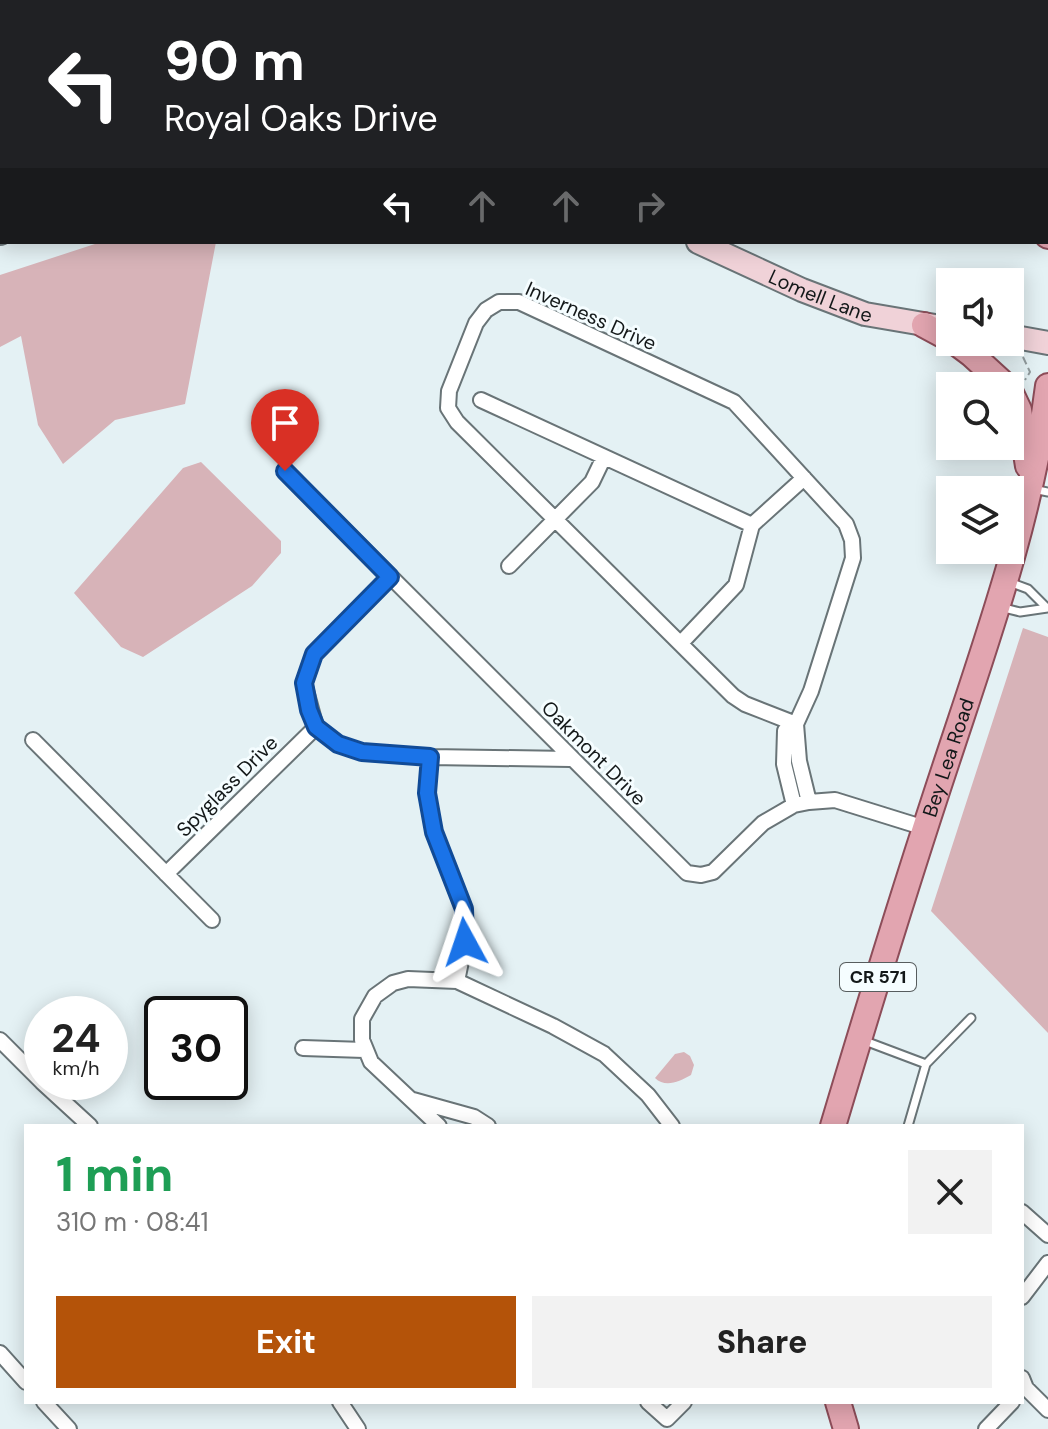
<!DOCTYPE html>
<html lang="en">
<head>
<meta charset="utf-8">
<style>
	:root { --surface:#fff; --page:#f2f2f2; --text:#222; --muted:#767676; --accent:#b45309 }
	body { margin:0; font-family:"DM Sans",sans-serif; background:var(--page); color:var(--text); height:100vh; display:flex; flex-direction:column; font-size:30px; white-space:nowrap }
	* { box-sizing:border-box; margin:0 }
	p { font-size:26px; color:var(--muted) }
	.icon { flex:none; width:44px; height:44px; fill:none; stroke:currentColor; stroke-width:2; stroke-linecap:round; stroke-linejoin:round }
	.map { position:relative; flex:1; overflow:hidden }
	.side { position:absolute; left:24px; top:1124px; width:1000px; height:280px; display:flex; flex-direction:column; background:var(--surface); border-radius:0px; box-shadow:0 4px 20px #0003 }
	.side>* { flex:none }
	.hud { position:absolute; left:0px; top:0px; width:1048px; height:244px; box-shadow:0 4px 20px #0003; background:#202124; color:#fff; overflow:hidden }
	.controls { position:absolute; left:936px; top:268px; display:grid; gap:16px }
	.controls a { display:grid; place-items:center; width:88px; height:88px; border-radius:0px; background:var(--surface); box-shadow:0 4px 20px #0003; font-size:40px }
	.speed { position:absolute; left:24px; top:996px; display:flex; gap:16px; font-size:40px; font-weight:700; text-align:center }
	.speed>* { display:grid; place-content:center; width:104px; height:104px; border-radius:50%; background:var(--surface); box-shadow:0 4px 20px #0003; line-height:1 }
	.speed small { font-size:20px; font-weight:400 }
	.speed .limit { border:4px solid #111; border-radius:12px; background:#fff; color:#111 }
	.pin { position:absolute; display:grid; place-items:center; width:68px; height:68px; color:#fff; margin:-82px -34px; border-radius:50% 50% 50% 0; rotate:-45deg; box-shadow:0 0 8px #0007 }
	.pin .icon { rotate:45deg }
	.me { position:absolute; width:88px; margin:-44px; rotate:355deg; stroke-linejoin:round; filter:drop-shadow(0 0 6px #0008) }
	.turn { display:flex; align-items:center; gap:28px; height:168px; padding:0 32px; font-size:36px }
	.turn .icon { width:104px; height:104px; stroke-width:2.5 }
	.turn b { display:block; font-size:56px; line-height:68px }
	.lanes { display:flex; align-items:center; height:76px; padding:0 32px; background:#0003; justify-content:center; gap:40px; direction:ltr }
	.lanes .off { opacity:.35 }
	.round { display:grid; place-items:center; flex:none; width:84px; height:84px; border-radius:0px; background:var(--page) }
	.summary { display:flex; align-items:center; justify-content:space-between; height:136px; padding:0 32px }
	h1 { font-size:48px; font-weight:800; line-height:60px; color:#1e9e55 }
	.primary-button { display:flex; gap:16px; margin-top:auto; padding:16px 32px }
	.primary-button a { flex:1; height:92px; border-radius:0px; background:var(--accent); color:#fff; font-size:32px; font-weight:800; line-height:92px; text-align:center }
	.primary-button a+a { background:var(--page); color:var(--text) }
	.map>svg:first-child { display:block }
	.green { fill:#d7b3b8 }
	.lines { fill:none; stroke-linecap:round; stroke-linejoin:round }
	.lane-casing { stroke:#697477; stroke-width:11 }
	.street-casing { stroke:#697477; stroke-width:18 }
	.secondary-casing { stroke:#697477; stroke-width:26 }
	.primary-casing { stroke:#8d4d59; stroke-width:28 }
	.highway-casing { stroke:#8d4d59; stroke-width:32 }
	.path { stroke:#919b9d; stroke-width:2; stroke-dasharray:8 4; stroke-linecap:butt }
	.lane { stroke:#fff; stroke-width:7 }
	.street { stroke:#fff; stroke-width:14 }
	.secondary { stroke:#f0d2d8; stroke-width:22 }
	.primary { stroke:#e2a5b0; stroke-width:24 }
	.highway { stroke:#ce697c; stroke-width:28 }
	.route-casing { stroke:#114b97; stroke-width:20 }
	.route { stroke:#1a73e8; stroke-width:14 }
	.labels { text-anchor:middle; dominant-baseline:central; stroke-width:6; stroke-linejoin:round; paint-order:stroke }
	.shield { fill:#f5fdff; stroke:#575d5e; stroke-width:2 }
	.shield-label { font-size:18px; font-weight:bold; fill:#131819 }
	.street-label { font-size:20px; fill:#131819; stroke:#f5fdff }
</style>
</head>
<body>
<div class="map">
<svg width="1048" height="1429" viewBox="0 0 1048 1429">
	<rect width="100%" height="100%" fill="#e4f1f4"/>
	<!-- green -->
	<path class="green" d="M421,0H850L854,2H424Z
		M101,242H216L185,404L115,420L63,464L38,425L21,336L0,347V275Z
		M201,462L281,541V553L252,586L143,657L121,647L74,593L183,468Z
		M1023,628L1048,637V1033L931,911Z
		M684,1052L690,1056L694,1065L691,1075C679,1082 665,1088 655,1078L675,1054Z"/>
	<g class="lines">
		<!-- lane casing -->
		<g class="lane-casing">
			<path id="lane" d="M1033,489L1048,492
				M1009,582L1028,589L1046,607
				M1000,607L1020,612L1048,608
				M865,1041L926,1064L908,1126
				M926,1064L971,1018"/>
		</g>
		<!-- street casing -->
		<g class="street-casing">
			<path id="street" d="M1046,83L1048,82
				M499,302H519L734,402L846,524L852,540L853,558L811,691L796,724L745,704L733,696L457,422L448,408L449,391L476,323L486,310Z
				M481,400L752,525
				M285,471L687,873L701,875L713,872L763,823L794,805L809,802L835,800L925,828
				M509,566L592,482L604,457
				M390,577L314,654L304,683L316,727L338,744L362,752L430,757L570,759
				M681,643L736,585L752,525L804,478
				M33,740L212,920
				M430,757L427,793L434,832L464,909L465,942L457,981
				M794,805L784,764L785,731L796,724L799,761L809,802
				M166,874L316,727
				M0,1040L42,1082
				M303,1048L364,1050
				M42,1082L90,1126
				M413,1100L474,1117L488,1126
				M439,1126L371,1062L362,1040V1019L375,996L393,983L408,979L457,981L553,1026L604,1054L648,1095L672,1126
				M1022,1212L1048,1235
				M1022,1297L1048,1263
				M0,1353L26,1382
				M1022,1378L1026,1388L1048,1410
				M44,1402L69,1429
				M340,1402L358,1429
				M648,1402L667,1419L684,1402
				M986,1429L1012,1402"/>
		</g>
		<!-- secondary casing -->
		<g class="secondary-casing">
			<g id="secondary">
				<path d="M0,233L2,232"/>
				<path id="s1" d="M698,242L802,290L865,314L941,327"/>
				<path d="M1010,336L1048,343"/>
			</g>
		</g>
		<!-- primary casing -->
		<g class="primary-casing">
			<g id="primary">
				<path d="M954,0L955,2"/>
				<path d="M1046,216L1048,236"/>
				<path d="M924,325L950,339"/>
				<path d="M955,342L971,354L1006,386"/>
				<path d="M1010,391L1019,410L1028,466"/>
				<path id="s2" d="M833,1126C870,1002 908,878 949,755C989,634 1032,513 1048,386"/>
				<path d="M838,1402L846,1429"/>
			</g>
		</g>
		<!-- highway casing -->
		<g class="highway-casing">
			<path id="highway" d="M103,0V2
				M220,0L223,2
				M271,0L274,2
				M0,145L2,143"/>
		</g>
		<!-- path -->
		<path class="path" d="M1023,357L1030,372L1025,380"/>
		<!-- lane -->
		<use href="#lane" class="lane"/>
		<!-- street -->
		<use href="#street" class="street"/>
		<!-- secondary -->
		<use href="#secondary" class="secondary"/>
		<!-- primary -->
		<use href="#primary" class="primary"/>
		<!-- highway -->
		<use href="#highway" class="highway"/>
	</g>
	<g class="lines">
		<!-- route casing -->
		<g class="route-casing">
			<path id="route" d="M285,471L390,577L314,654L304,683L309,710L316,727L338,744L362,752L430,757L427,793L434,832L464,909L465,942"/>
		</g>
		<!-- route -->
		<use href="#route" class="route"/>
	</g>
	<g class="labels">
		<!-- shield labels -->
		<rect class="shield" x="840" y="963" width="76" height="28" rx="6"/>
		<g class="shield-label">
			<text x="878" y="977">CR 571</text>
		</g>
		<!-- street labels -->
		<g class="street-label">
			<text stroke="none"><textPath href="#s1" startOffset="134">Lomell Lane</textPath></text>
			<text transform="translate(591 316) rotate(24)">Inverness Drive</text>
			<text transform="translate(594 753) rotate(45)">Oakmont Drive</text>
			<text stroke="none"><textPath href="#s2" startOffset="386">Bey Lea Road</textPath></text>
			<text transform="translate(227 786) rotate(-45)">Spyglass Drive</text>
		</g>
	</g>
</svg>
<div class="controls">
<a><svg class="icon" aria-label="sound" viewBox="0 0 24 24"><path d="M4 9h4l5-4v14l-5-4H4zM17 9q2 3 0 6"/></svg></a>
<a><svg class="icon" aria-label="search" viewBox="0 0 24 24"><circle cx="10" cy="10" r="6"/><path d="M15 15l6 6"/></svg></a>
<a><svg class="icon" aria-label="layers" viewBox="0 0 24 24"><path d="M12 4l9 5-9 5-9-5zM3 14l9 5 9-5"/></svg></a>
</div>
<div class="speed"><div>24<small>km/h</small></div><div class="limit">30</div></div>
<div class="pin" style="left:285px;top:471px;background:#d93025"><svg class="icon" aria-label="arrive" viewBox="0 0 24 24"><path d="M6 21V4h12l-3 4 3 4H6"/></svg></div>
<svg class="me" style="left:465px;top:942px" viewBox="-20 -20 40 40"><path d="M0-17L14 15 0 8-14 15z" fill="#1a73e8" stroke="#fff" stroke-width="4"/></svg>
<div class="hud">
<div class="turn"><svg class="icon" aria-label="left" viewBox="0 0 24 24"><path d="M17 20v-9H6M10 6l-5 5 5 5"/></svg><div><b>90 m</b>Royal Oaks Drive</div></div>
<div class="lanes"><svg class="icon" aria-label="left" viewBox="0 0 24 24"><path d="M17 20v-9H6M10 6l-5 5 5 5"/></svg><svg class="icon off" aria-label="ahead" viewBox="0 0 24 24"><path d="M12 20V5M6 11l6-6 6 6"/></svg><svg class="icon off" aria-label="ahead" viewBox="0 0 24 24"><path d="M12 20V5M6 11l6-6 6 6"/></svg><svg class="icon off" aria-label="right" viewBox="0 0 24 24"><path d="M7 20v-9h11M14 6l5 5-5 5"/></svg></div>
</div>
<section class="side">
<div class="summary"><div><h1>1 min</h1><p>310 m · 08:41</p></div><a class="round"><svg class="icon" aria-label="close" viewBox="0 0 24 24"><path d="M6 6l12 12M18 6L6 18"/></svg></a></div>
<div class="primary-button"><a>Exit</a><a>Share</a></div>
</section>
</div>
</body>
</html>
